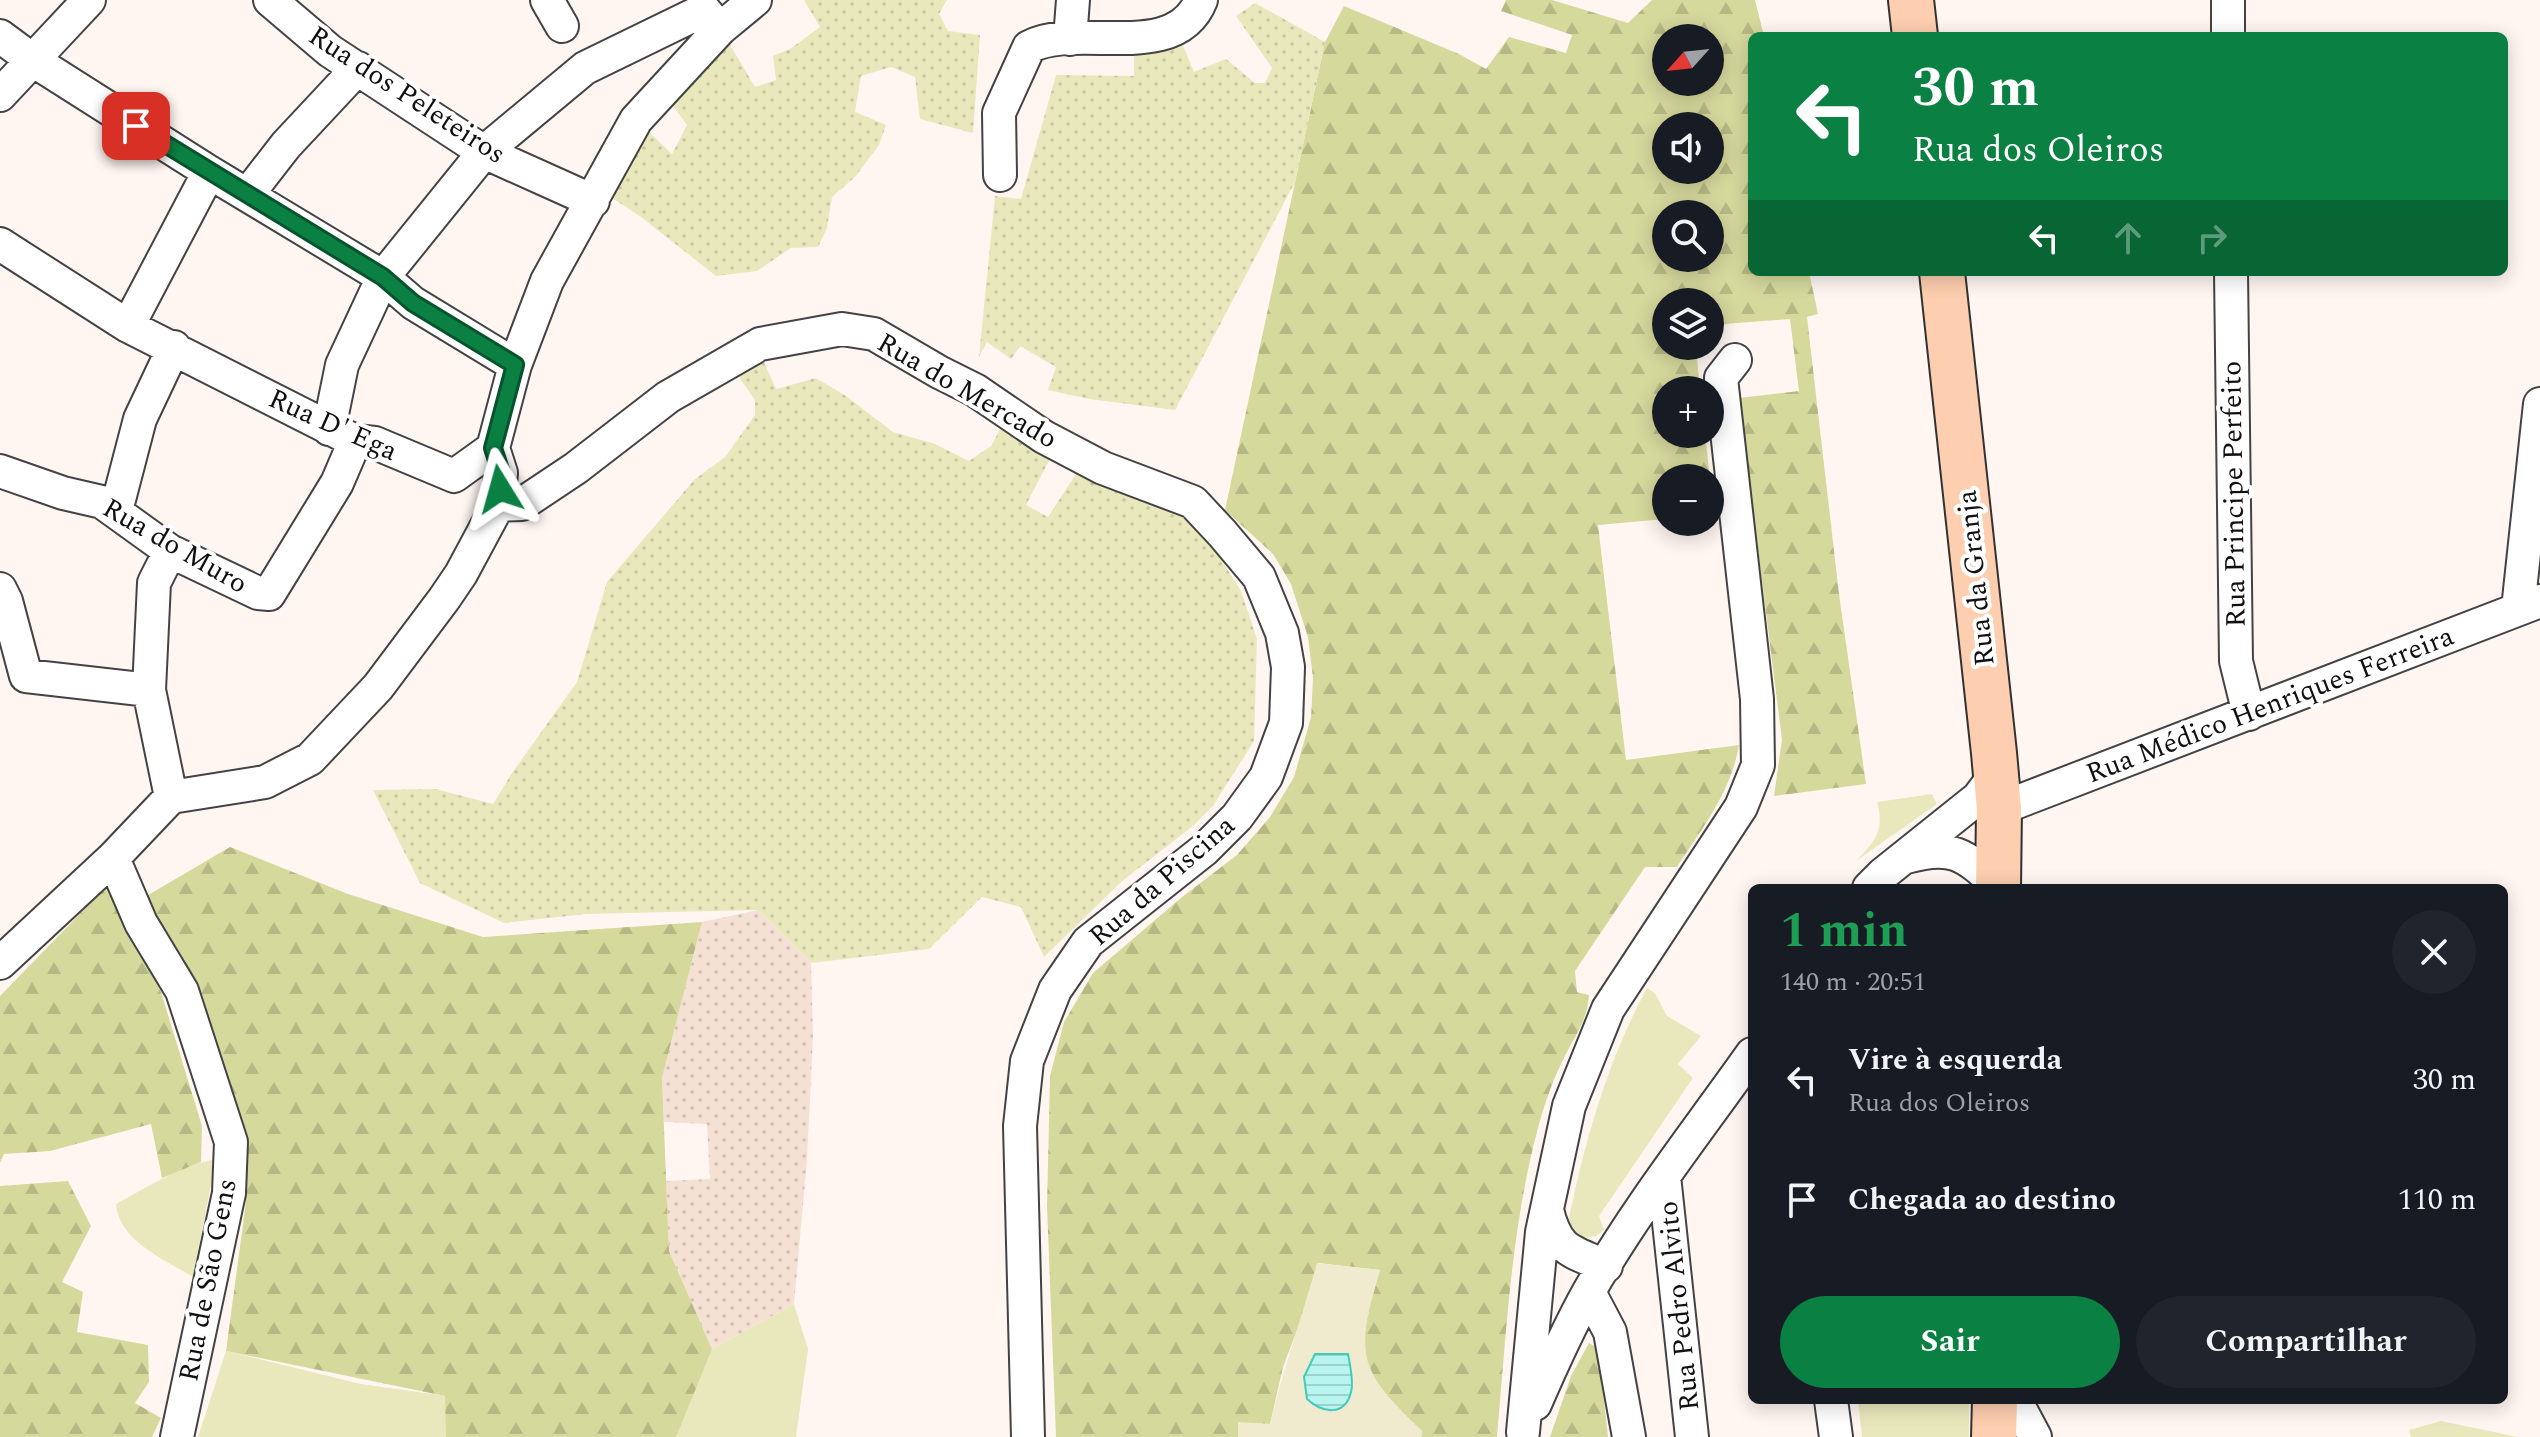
<!DOCTYPE html>
<html lang="pt">
<head>
<meta charset="utf-8">
<style>
	:root { --surface:#171b24; --page:#20242c; --text:#f1f3f6; --muted:#9ea1a6; --accent:#0b8043 }
	body { margin:0; font-family:Spectral,serif; background:var(--page); color:var(--text); height:100vh; display:flex; flex-direction:column; font-size:30px; white-space:nowrap }
	* { box-sizing:border-box; margin:0 }
	p { font-size:26px; color:var(--muted) }
	.icon { flex:none; width:44px; height:44px; fill:none; stroke:currentColor; stroke-width:2; stroke-linecap:round; stroke-linejoin:round }
	.map { position:relative; flex:1; overflow:hidden }
	.drawer { position:absolute; left:1748px; top:884px; width:760px; height:520px; display:flex; flex-direction:column; background:var(--surface); border-radius:12px; box-shadow:0 4px 20px #0003 }
	.drawer>* { flex:none }
	.banner { position:absolute; left:1748px; top:32px; width:760px; height:244px; border-radius:12px; box-shadow:0 4px 20px #0003; background:#0b8043; color:#fff; overflow:hidden }
	.needle { width:52px; rotate:243deg }
	.fabs { position:absolute; left:1652px; top:24px; display:grid; gap:16px }
	.fabs a { display:grid; place-items:center; width:72px; height:72px; border-radius:50%; background:var(--surface); box-shadow:0 4px 20px #0003; font-size:40px }
	.pin { position:absolute; display:grid; place-items:center; width:68px; height:68px; color:#fff; margin:-34px; border-radius:16px; box-shadow:0 4px 12px #0006 }
	.me { position:absolute; width:88px; margin:-44px; rotate:352deg; stroke-linejoin:round; filter:drop-shadow(0 0 6px #0008) }
	.turn { display:flex; align-items:center; gap:28px; height:168px; padding:0 32px; font-size:36px }
	.turn .icon { width:104px; height:104px; stroke-width:2.5 }
	.turn b { display:block; font-size:56px; line-height:68px }
	.lanes { display:flex; align-items:center; height:76px; padding:0 32px; background:#0003; justify-content:center; gap:40px; direction:ltr }
	.lanes .off { opacity:.35 }
	.round { display:grid; place-items:center; flex:none; width:84px; height:84px; border-radius:42px; background:var(--page) }
	.summary { display:flex; align-items:center; justify-content:space-between; height:136px; padding:0 32px }
	h1 { font-size:48px; font-weight:700; line-height:60px; color:#1e9e55 }
	.button { display:flex; gap:16px; margin-top:auto; padding:16px 32px }
	.button a { flex:1; height:92px; border-radius:48px; background:var(--accent); color:#fff; font-size:32px; font-weight:700; line-height:92px; text-align:center }
	.button a+a { background:var(--page); color:var(--text) }
	ul { padding:0; list-style:none }
	li { display:flex; align-items:center; gap:24px; height:120px; padding:0 32px }
	li div { flex:1 }
	li b { display:block; font-size:30px }
	li em { font-style:normal }
	.map>svg:first-child { display:block }
	.farmland { fill:url(#farmland-dots) }
	.grass { fill:#e9e8bc }
	.forest { fill:url(#forest-firs); fill-rule:evenodd }
	.park { fill:url(#park-dots) }
	.pitch { fill:#f0ebce }
	.water { fill:url(#water-rules); stroke:#41cbbd; stroke-width:2 }
	.lines { fill:none; stroke-linecap:round; stroke-linejoin:round }
	.minor-casing { stroke:#434343; stroke-width:36 }
	.secondary-casing { stroke:#323232; stroke-width:48 }
	.minor { stroke:#fff; stroke-width:32 }
	.secondary { stroke:#fdceaf; stroke-width:44 }
	.route-casing { stroke:#07532c; stroke-width:20 }
	.route { stroke:#0b8043; stroke-width:14 }
	.labels { text-anchor:middle; dominant-baseline:central; stroke-width:8; stroke-linejoin:round; paint-order:stroke }
	.street-label { font-size:28px; fill:#101010; stroke:#fff }
</style>
</head>
<body>
<div class="map">
<svg width="2540" height="1437" viewBox="0 0 2540 1437">
	<defs>
		<pattern id="farmland-dots" width="8" height="8" patternUnits="userSpaceOnUse" patternTransform="scale(2)"><rect width="8" height="8" fill="#f5e1d3"/><path d="M2 2h.1M6 6h.1" fill="none" stroke="#d1c0b4" stroke-width="1.8" stroke-linecap="round"/></pattern>
		<pattern id="forest-firs" width="22" height="20" patternUnits="userSpaceOnUse" patternTransform="scale(2)"><rect width="22" height="20" fill="#d6d99c"/><path d="M5 1l3.5 6h-7zM16 11l3.5 6h-7z" fill="#b7b985"/></pattern>
		<pattern id="park-dots" width="8" height="8" patternUnits="userSpaceOnUse" patternTransform="scale(2)"><rect width="8" height="8" fill="#e9e8bc"/><path d="M2 2h.1M6 6h.1" fill="none" stroke="#c7c6a1" stroke-width="1.8" stroke-linecap="round"/></pattern>
		<pattern id="water-rules" width="6" height="5" patternUnits="userSpaceOnUse" patternTransform="scale(2)"><rect width="6" height="5" fill="#b8f5ee"/><path d="M0 2.5h6" fill="none" stroke="#9dd1cb"/></pattern>
	</defs>
	<rect width="100%" height="100%" fill="#fff6f2"/>
	<!-- farmland -->
	<path class="farmland" d="M758,910L811,963L813,1037L807,1160L794,1304L712,1349L669,1251L666,1181L710,1179L707,1124L664,1122L662,1078L702,922Z"/>
	<!-- grass -->
	<path class="grass" d="M1932,794L1937,804L1856,861C1875,841 1885,831 1877,802Z
		M1647,988L1655,993L1667,1016L1701,1036L1678,1064L1693,1078L1599,1216L1604,1230L1596,1236L1582,1238L1568,1223C1585,1140 1607,1062 1647,988Z
		M216,1159L193,1277C164,1259 119,1241 116,1204C147,1187 180,1166 216,1159Z
		M794,1304L808,1349L796,1437H671L712,1349Z
		M226,1351L361,1384L446,1396V1437H198Z
		M1858,1400H1969V1437H1862Z
		M2441,1421L2518,1437H2411L2409,1430Z"/>
	<!-- forest -->
	<path class="forest" d="M1506,0H1552L1628,23L1652,0H1755L1764,36H1752V272H1809L1818,314L1807,317L1839,594L1866,784L1774,796L1782,740L1739,398L1799,391L1790,319L1710,325V302H1666V346H1696L1700,390H1666V434H1705L1710,478H1666V519L1598,525L1626,760L1739,745C1731,792 1703,827 1677,867H1645L1575,971L1577,992L1589,995C1588,1021 1572,1040 1562,1062C1551,1084 1543,1109 1537,1132C1511,1229 1506,1337 1497,1437H1421L1422,1431C1405,1415 1368,1380 1365,1357C1361,1327 1372,1298 1380,1270L1318,1263L1304,1312L1283,1367L1270,1424L1239,1423L1238,1437H1056L1047,1206L1050,1076L1064,1022L1093,973L1182,897L1237,855L1270,817L1294,777L1311,717L1313,678L1308,637L1291,584L1273,554L1225,510L1325,42L1344,6L1459,54L1486,69L1509,37L1566,53L1572,35L1501,11ZM1666,38H1710V82H1666ZM1666,126H1710V170H1666ZM1666,214H1710V258H1666Z
		M230,847L348,894L483,937L702,922L662,1078L669,1251L712,1349L676,1437H446L445,1396L226,1351L246,1202L212,1073L138,901Z
		M107,886L161,992L202,1126L201,1162L162,1178L151,1124L50,1151L4,1154L0,1163V996Z
		M68,1181L91,1226L62,1282L83,1292L77,1332L148,1345L149,1382L135,1403L161,1418L152,1437H0V1186Z
		M1589,1343L1598,1348L1608,1437H1550L1571,1376Z"/>
	<!-- park -->
	<path class="park" d="M804,0H947L939,14L948,31L980,35L973,133L920,119L915,77L891,67L861,76L855,112L886,125L879,145L856,176L832,197L827,228L818,247L791,248L757,271L716,276L641,217L600,190L648,131L672,154L687,125L671,103L726,38L755,87L776,80L773,56L790,49L820,27Z
		M1255,3L1325,42L1295,182L1175,410L1089,399L1048,390L1056,367L1020,346L1011,359L987,342L979,357L995,196L1021,199L1056,75L1134,76V44L1179,36L1194,72L1226,59L1255,83H1265L1272,68L1236,16Z
		M760,353L776,389L816,378L846,396L893,432L935,444L969,461L991,446L1002,426L1052,455L1026,505L1048,517L1078,471L1196,520L1241,591L1257,639L1254,741L1213,806L1193,826L1121,882L1044,957L1021,907L982,897L929,949L811,963L758,910L586,914L504,923L420,883L373,790L436,789L493,804L512,773L577,682L607,582L694,480L725,457L755,415V400L734,370Z"/>
	<!-- pitch -->
	<path class="pitch" d="M1317,1263L1380,1270C1355,1355 1357,1369 1422,1431L1421,1437H1238V1422L1270,1424C1283,1369 1302,1317 1317,1263Z"/>
	<!-- water -->
	<path class="water" d="M1315,1354H1348C1350,1365 1354,1381 1351,1392C1345,1417 1322,1413 1307,1399L1304,1377Z"/>
	<g class="lines">
		<!-- minor casing -->
		<g class="minor-casing">
			<path id="minor" d="M270,0L330,51L484,152L593,201
				M547,0L562,26
				M2228,0V36
				M0,36L31,59L209,172L383,277L413,303L515,365
				M1070,39L1073,0
				M0,95L89,0
				M1000,175L999,113L1029,47C1077,21 1175,65 1201,0
				M248,194L286,145L358,68
				M0,244L128,326L355,441L375,443L454,476L493,448
				M2231,272L2236,661L2249,714
				M128,326L209,172
				M329,429L342,365L383,277L484,152L585,68L704,10L720,29
				M0,471L63,493L102,502L170,551L258,593L269,594L337,483L355,441
				M498,505L522,504L576,468L668,397L760,344L842,329L874,334L939,372L975,390L1044,437L1103,468L1193,502L1222,533L1259,577L1282,633L1288,667L1286,723L1266,777L1237,817L1204,850L1088,942L1055,990L1027,1061L1020,1126L1028,1437
				M116,511L140,419L174,347
				M170,551L154,583L149,690L171,797
				M0,589L6,601L26,676L149,690
				M2518,609L2540,404
				M171,797L265,782L310,759L378,687L444,599L461,574L498,505L501,473L493,448L515,365L547,281L636,120L720,29L755,0
				M1999,809L2540,601
				M1906,857C1952,844 1964,854 1998,885
				M113,858L141,923L182,991L231,1142L229,1193L177,1437
				M1869,888L1883,874L1978,798L1996,774
				M0,963L113,858L171,797
				M1664,1176L1692,1437
				M1547,1210C1557,1251 1570,1251 1606,1266
				M1589,1292L1610,1332L1629,1437
				M1831,1400L1836,1437
				M1535,1404C1551,1367 1568,1329 1588,1293C1636,1209 1696,1133 1752,1054
				M2018,1405L2035,1437
				M1523,1432L1542,1232L1569,1106L1608,1009L1741,807L1758,765L1757,699L1721,378L1735,360"/>
		</g>
		<!-- secondary casing -->
		<g class="secondary-casing">
			<path id="secondary" d="M1911,0L1915,36
				M1942,272L1994,753L1999,809L1998,888
				M1994,1437L1995,1400"/>
		</g>
		<!-- minor -->
		<use href="#minor" class="minor"/>
		<!-- secondary -->
		<use href="#secondary" class="secondary"/>
	</g>
	<g class="lines">
		<!-- route casing -->
		<g class="route-casing">
			<path id="route" d="M136,126L383,277L413,303L515,365L493,448L501,473L500,489"/>
		</g>
		<!-- route -->
		<use href="#route" class="route"/>
	</g>
	<g class="labels">
		<!-- street labels -->
		<g class="street-label">
			<text transform="translate(407 95) rotate(33)">Rua dos Peleteiros</text>
			<text transform="translate(967 391) rotate(30)">Rua do Mercado</text>
			<text transform="translate(333 425) rotate(24)">Rua D' Ega</text>
			<text transform="translate(2234 494) rotate(-91)">Rua Principe Perfeito</text>
			<text transform="translate(175 546) rotate(30)">Rua do Muro</text>
			<text transform="translate(1976 578) rotate(-96)">Rua da Granja</text>
			<text transform="translate(2270 705) rotate(-21)">Rua Médico Henriques Ferreira</text>
			<text transform="translate(1162 881) rotate(-41)">Rua da Piscina</text>
			<text transform="translate(208 1280) rotate(-79)">Rua de São Gens</text>
			<text transform="translate(1679 1306) rotate(-96)">Rua Pedro Alvito</text>
		</g>
	</g>
</svg>
<div class="fabs">
<a><svg class="needle" viewBox="-14 -14 28 28"><path d="M0-13l5 13h-10z" fill="#e53935"/><path d="M0 13l5-13h-10z" fill="#9ea1a6"/></svg></a>
<a><svg class="icon" aria-label="sound" viewBox="0 0 24 24"><path d="M4 9h4l5-4v14l-5-4H4zM17 9q2 3 0 6"/></svg></a>
<a><svg class="icon" aria-label="search" viewBox="0 0 24 24"><circle cx="10" cy="10" r="6"/><path d="M15 15l6 6"/></svg></a>
<a><svg class="icon" aria-label="layers" viewBox="0 0 24 24"><path d="M12 4l9 5-9 5-9-5zM3 14l9 5 9-5"/></svg></a>
<a>+</a>
<a>−</a>
</div>
<div class="pin" style="left:136px;top:126px;background:#d93025"><svg class="icon" aria-label="arrive" viewBox="0 0 24 24"><path d="M6 21V4h12l-3 4 3 4H6"/></svg></div>
<svg class="me" style="left:500px;top:489px" viewBox="-20 -20 40 40"><path d="M0-17L14 15 0 8-14 15z" fill="#0b8043" stroke="#fff" stroke-width="4"/></svg>
<div class="banner">
<div class="turn"><svg class="icon" aria-label="left" viewBox="0 0 24 24"><path d="M17 20v-9H6M10 6l-5 5 5 5"/></svg><div><b>30 m</b>Rua dos Oleiros</div></div>
<div class="lanes"><svg class="icon" aria-label="left" viewBox="0 0 24 24"><path d="M17 20v-9H6M10 6l-5 5 5 5"/></svg><svg class="icon off" aria-label="ahead" viewBox="0 0 24 24"><path d="M12 20V5M6 11l6-6 6 6"/></svg><svg class="icon off" aria-label="right" viewBox="0 0 24 24"><path d="M7 20v-9h11M14 6l5 5-5 5"/></svg></div>
</div>
<section class="drawer">
<div class="summary"><div><h1>1 min</h1><p>140 m · 20:51</p></div><a class="round"><svg class="icon" aria-label="close" viewBox="0 0 24 24"><path d="M6 6l12 12M18 6L6 18"/></svg></a></div>
<ul>
<li><svg class="icon" aria-label="left" viewBox="0 0 24 24"><path d="M17 20v-9H6M10 6l-5 5 5 5"/></svg><div><b>Vire à esquerda</b><p>Rua dos Oleiros</p></div><em>30 m</em></li>
<li><svg class="icon" aria-label="arrive" viewBox="0 0 24 24"><path d="M6 21V4h12l-3 4 3 4H6"/></svg><div><b>Chegada ao destino</b></div><em>110 m</em></li>
</ul>
<div class="button"><a>Sair</a><a>Compartilhar</a></div>
</section>
</div>
</body>
</html>
